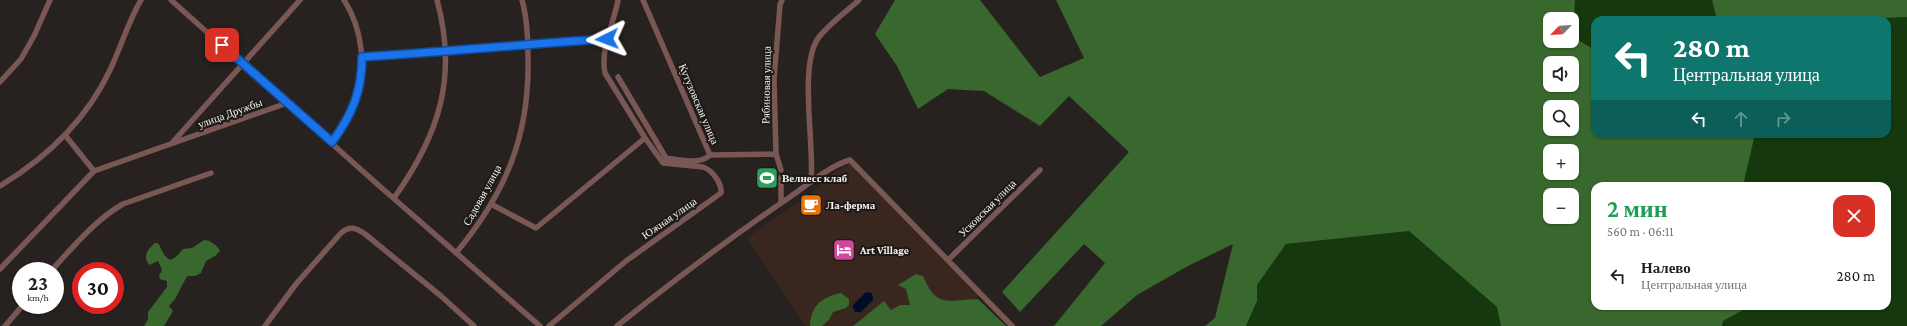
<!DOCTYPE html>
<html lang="ru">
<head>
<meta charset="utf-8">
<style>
	:root { --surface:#fff; --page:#f2f2f2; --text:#222; --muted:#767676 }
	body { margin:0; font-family:"Crimson Pro",serif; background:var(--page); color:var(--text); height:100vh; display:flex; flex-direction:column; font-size:15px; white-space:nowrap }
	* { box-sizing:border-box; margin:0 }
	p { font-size:13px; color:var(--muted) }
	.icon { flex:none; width:22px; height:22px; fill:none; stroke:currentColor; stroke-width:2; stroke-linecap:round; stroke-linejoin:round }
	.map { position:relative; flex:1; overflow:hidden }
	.details { position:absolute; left:1591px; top:182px; width:300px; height:128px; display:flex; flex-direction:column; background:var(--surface); border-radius:12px; box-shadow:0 1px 3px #0004 }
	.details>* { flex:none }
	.hud { position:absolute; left:1591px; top:16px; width:300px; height:122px; border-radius:12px; box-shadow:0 1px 3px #0004; background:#0f766e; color:#fff; overflow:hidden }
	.needle { width:26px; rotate:245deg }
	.controls { position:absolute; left:1543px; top:12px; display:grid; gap:8px }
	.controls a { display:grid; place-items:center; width:36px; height:36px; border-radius:8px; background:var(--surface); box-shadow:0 1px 3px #0004; font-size:20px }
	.speed { position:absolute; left:12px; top:262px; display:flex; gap:8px; font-size:20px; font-weight:700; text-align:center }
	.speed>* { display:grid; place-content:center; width:52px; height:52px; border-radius:50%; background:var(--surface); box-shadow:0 1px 3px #0004; line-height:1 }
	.speed small { font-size:10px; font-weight:400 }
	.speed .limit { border:6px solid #d22; background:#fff; color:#111 }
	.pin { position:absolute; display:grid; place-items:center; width:34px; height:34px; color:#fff; margin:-17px; border-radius:8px; box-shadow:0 2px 6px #0006 }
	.me { position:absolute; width:44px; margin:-22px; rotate:267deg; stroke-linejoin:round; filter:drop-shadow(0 0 3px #0008) }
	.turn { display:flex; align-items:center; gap:14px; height:84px; padding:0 16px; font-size:18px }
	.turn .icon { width:52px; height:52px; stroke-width:2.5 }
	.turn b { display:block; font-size:28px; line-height:34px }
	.lanes { display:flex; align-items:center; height:38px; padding:0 16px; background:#0003; justify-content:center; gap:20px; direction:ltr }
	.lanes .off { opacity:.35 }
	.round { display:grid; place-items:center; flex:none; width:42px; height:42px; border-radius:12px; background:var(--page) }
	.overview { display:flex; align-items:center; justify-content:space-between; height:68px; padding:0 16px }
	h1 { font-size:24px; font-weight:600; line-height:30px; color:#1e9e55 }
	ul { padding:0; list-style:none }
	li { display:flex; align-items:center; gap:12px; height:52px; padding:0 16px }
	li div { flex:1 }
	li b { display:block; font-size:15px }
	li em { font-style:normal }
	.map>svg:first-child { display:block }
	.commercial { fill:#38261f }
	.green { fill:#16380e }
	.forest { fill:#38682d; fill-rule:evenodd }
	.water { fill:#000d28 }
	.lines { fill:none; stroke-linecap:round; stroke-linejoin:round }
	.street { stroke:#795754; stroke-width:5.5 }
	.route-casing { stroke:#114b97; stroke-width:10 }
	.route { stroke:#1a73e8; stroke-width:7 }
	.labels { text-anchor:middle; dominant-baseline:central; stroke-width:4; stroke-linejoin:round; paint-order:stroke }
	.street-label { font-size:11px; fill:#f6f3f1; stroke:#1d1916 }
	.poi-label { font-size:11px; font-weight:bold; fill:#f6f3f1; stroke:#1d1916; text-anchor:start }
</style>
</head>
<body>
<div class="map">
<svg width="1907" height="326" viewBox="0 0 1907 326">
	<rect width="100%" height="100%" fill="#27221f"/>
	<!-- commercial -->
	<path class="commercial" d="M849,164L852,166L979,296L922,326H806L747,238L822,185L820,181Z"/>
	<!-- green -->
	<path class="green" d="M1575,0H1712L1717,20H1595V50L1573,37Z
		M1907,17V326H1722L1723,321L1750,306H1887V186H1743L1755,134H1887V20H1841Z
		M1409,231L1497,307L1501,326H1246L1257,302V285L1286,244Z"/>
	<!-- forest -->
	<path class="forest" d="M895,0H980L1040,77L1084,58L1056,0H1575L1573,37L1595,50V134H1755L1743,186H1595V306H1750L1723,321L1722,326H1501L1497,307L1409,231L1286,244L1257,285V301L1246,326H1205L1215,318L1233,244L1188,266L1137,295L1101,326H1054L1105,263L1084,244L1020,312L1002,292L1129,152L1069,96L1040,126L984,91L948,89L918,109L897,66L875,34ZM1550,19H1572V41H1550ZM1550,63H1572V85H1550ZM1550,107H1572V129H1550ZM1550,151H1572V173H1550ZM1550,195H1572V217H1550Z
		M1712,0H1907V17L1841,20H1717Z
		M204,240C210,240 218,246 220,251L215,256L206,261L201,273L195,276H188L186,278L175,299L169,306L173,311L164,326H144L148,319V312L167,287V281L160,279L159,276L162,270L158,261L149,265C142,256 148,249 155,243H158L165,256L170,260L176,257L183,249L192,248Z
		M916,274L923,276C937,309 948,300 978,299L1006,326H853L884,301L891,310L900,305H910L906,289L898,285Z
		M841,293L849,299V305L846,308L833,312L829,320L822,326H810C811,305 822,297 841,293Z"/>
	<!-- water -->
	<path class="water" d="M866,292L872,293L873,300L861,312H855L852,306Z"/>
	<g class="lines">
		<!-- street -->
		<path class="street" d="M171,0L376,183L540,326
			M643,0L710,155L776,154
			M362,57C444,52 525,43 607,39
			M618,77L666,158C678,160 701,165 710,155
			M0,82L21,59L34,36L50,0
			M65,135L94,171
			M332,142C341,131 350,117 356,103C367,71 363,29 344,0
			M172,143L300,0
			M781,170L776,154L774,79L780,5L782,0
			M781,177V203
			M811,182C815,147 798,64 819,37C830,23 846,12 859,0
			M0,186C46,158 87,119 110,70C121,47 128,22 141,0
			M394,198C439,135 458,77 437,0
			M491,204L536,228L645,138L605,73C600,49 614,23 618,0
			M456,253C506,193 530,135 528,57C528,39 527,18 522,0
			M948,260L1040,170
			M0,269L94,171L287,103
			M51,271C73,247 95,220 123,204L211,173
			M5,326L23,305
			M265,326L296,284L341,233C350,225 356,228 365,234L441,296L474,326
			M549,326L626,261L721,193C722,183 712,170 703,167L663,163L645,138
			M617,326C673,281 731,237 790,197C807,185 831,165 850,160L1012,326"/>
	</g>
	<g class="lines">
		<!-- route casing -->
		<g class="route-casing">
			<path id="route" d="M222,45L332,142C352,115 362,91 362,57C444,52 525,44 607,39"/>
		</g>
		<!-- route -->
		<use href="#route" class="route"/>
	</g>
	<!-- icons -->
	<defs>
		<g id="stadium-square" transform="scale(1.15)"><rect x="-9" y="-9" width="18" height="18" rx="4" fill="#2e9e5b" stroke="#1d1916"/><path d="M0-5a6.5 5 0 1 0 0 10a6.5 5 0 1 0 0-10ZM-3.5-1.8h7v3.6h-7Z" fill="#fff"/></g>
		<g id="cafe-square" transform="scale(1.15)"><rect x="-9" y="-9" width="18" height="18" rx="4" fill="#e8710a" stroke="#1d1916"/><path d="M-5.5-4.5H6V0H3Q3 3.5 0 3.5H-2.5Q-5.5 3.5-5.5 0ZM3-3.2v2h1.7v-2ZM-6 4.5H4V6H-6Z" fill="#fff"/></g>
		<g id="hotel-square" transform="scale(1.15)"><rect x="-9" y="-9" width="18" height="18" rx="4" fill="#d1479c" stroke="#1d1916"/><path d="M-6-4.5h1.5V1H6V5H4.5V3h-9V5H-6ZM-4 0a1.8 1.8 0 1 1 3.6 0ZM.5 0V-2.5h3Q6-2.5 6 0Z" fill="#fff"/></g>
	</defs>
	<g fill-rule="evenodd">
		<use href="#stadium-square" x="767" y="178"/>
		<use href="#cafe-square" x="811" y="205"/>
		<use href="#hotel-square" x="844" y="250"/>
	</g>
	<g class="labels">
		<!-- street labels -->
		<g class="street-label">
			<text transform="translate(766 85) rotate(-89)">Рябиновая улица</text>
			<text transform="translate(699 104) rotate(67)">Кутузовская улица</text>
			<text transform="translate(230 113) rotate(-20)">улица Дружбы</text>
			<text transform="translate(482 195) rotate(-61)">Садовая улица</text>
			<text transform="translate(987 208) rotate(-45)">Усковская улица</text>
			<text transform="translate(669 218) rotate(-35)">Южная улица</text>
		</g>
		<!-- poi labels -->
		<g class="poi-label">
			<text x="782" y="178">Велнесс клаб</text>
			<text x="826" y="205">Ла-ферма</text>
			<text x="860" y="250">Art Village</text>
		</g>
	</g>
</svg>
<div class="controls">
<a><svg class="needle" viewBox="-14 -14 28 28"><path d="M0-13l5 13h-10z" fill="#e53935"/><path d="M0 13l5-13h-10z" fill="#767676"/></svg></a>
<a><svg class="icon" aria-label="sound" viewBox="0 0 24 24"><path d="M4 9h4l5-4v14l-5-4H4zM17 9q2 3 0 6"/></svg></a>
<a><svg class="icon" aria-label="search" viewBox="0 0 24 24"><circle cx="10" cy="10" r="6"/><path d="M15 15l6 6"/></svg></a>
<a>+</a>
<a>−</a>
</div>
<div class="speed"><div>23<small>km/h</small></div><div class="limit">30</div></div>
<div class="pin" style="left:222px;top:45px;background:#d93025"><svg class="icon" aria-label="arrive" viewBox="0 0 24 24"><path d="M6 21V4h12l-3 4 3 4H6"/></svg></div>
<svg class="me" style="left:607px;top:39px" viewBox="-20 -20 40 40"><path d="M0-17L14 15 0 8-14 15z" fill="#1a73e8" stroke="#fff" stroke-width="4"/></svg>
<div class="hud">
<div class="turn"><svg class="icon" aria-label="left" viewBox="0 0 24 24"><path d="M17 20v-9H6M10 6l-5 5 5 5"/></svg><div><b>280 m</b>Центральная улица</div></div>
<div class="lanes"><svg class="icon" aria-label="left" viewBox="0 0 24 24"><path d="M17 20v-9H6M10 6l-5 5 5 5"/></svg><svg class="icon off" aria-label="ahead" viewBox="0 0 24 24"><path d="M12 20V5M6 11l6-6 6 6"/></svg><svg class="icon off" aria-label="right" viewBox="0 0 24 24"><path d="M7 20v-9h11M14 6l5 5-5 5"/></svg></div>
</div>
<section class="details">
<div class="overview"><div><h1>2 мин</h1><p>560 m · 06:11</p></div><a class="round" style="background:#d93025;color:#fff"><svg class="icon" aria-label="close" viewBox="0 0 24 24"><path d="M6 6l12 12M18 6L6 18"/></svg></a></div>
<ul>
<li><svg class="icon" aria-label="left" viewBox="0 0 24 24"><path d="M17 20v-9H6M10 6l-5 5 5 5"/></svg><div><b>Налево</b><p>Центральная улица</p></div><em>280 m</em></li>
</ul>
</section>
</div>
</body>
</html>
